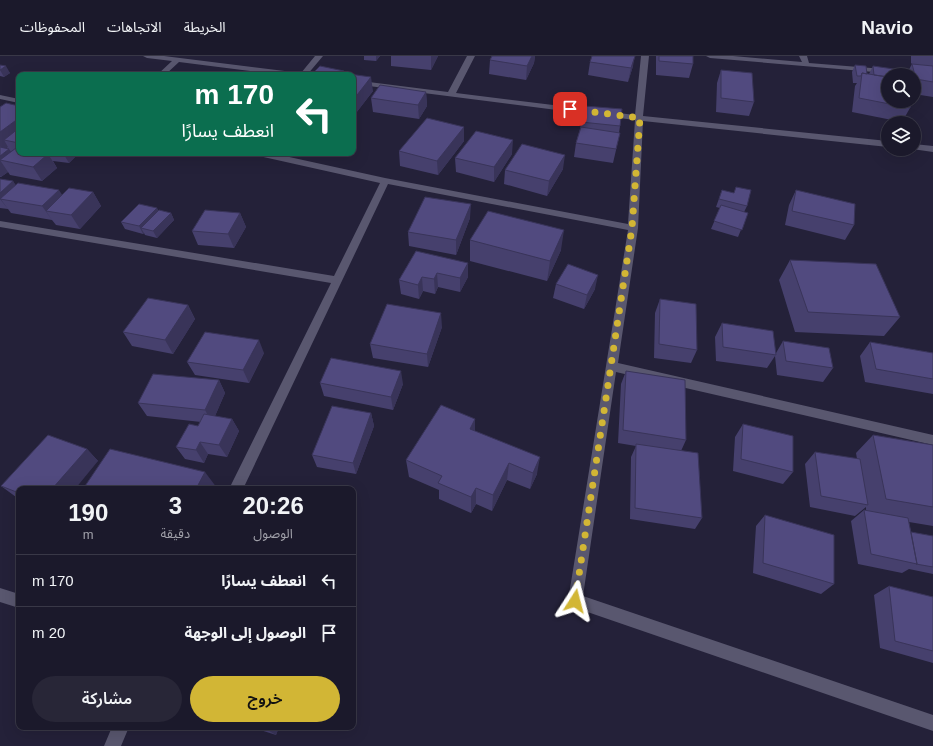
<!DOCTYPE html>
<html lang="ar">
<head>
<meta charset="utf-8">
<style>
	:root { --surface:#1b192b; --page:#282637; --text:#f1f3f6; --muted:#a0a0a9; --line:#393847; --accent:#d2b635 }
	body { margin:0; font-family:Helvetica,"Noto Sans Arabic",sans-serif; background:var(--page); color:var(--text); direction:rtl; height:100vh; display:flex; flex-direction:column; font-size:15px; white-space:nowrap }
	* { box-sizing:border-box; margin:0 }
	p { font-size:13px; color:var(--muted) }
	.icon { flex:none; width:22px; height:22px; fill:none; stroke:currentColor; stroke-width:2; stroke-linecap:round; stroke-linejoin:round }
	.map { position:relative; flex:1; overflow:hidden; direction:ltr }
	.side { position:absolute; left:16px; top:430px; width:340px; height:244px; display:flex; flex-direction:column; background:var(--surface); border-radius:8px; box-shadow:0 4px 16px #0002,0 0 0 1px var(--line); direction:rtl }
	.side>* { flex:none }
	.hud { position:absolute; left:16px; top:16px; width:340px; height:84px; border-radius:8px; box-shadow:0 4px 16px #0002,0 0 0 1px var(--line); direction:rtl; background:#0b6e4f; color:#fff; overflow:hidden }
	.buttons { position:absolute; left:881px; top:12px; display:grid; gap:8px }
	.buttons a { display:grid; place-items:center; width:40px; height:40px; border-radius:50%; background:var(--surface); box-shadow:0 4px 16px #0002,0 0 0 1px var(--line); font-size:20px }
	.pin { position:absolute; display:grid; place-items:center; width:34px; height:34px; color:#fff; margin:-17px; border-radius:8px; box-shadow:0 2px 6px #0006 }
	.me { position:absolute; width:44px; margin:-22px; rotate:9deg; stroke-linejoin:round; filter:drop-shadow(0 0 3px #0008) }
	.turn { display:flex; align-items:center; gap:14px; height:84px; padding:0 16px; font-size:18px }
	.turn .icon { width:52px; height:52px; stroke-width:2.5 }
	.turn b { display:block; font-size:28px; line-height:34px }
	.eta { display:flex; justify-content:space-evenly; align-items:center; height:68px; text-align:center }
	.eta b { font-size:24px; font-weight:600; line-height:28px }
	.action { display:flex; gap:8px; margin-top:auto; padding:8px 16px }
	.action a { flex:1; height:46px; border-radius:24px; background:var(--accent); color:#111; font-size:16px; font-weight:600; line-height:46px; text-align:center }
	.action a+a { background:var(--page); color:var(--text) }
	ul { padding:0; list-style:none }
	li { display:flex; align-items:center; gap:12px; height:52px; padding:0 16px; border-top:1px solid var(--line) }
	li div { flex:1 }
	li b { display:block; font-size:15px }
	li em { font-style:normal }
	header { display:flex; align-items:center; gap:24px; box-sizing:border-box; height:56px; padding:0 20px; background:var(--surface); border-bottom:1px solid var(--line) }
	header strong { font-size:19px }
	nav { display:flex; gap:22px; margin-inline-start:auto; font-size:14px }
	.map>svg:first-child { display:block }
	.lines { fill:none; stroke-linecap:round; stroke-linejoin:round }
	.minor { fill:#59576f; fill-rule:evenodd }
	.wall { fill:#46406d }
	.shaded-wall { fill:#393459 }
	.building { fill:#514a7f; stroke:#393459 }
	.route { stroke:#d2b635; stroke-width:7; stroke-dasharray:0 12.6 }
</style>
</head>
<body>
<header>
<strong>Navio</strong>
<nav><a>الخريطة</a><a>الاتجاهات</a><a>المحفوظات</a></nav>
</header>
<div class="map">
<svg width="933" height="690" viewBox="0 0 933 690">
	<rect width="100%" height="100%" fill="#242139"/>
	<g class="lines">
		<!-- minor -->
		<path class="minor" d="M143,0H164L301,17L315,0H323L307,19H282L179,6L165,19H157L172,5L147,2Z
			M467,0H475L456,37L635,59L641,0H649L643,60L888,85V91L643,65L638,172L618,307L933,379V389L616,316L583,540L933,659V675L570,550L568,545L628,174L388,128L243,433H229L331,227L0,171V165L334,220L380,127L259,100L255,97H271L385,122L628,168L635,64L353,28V24L448,36Z
			M706,0H733L802,6L799,0H807L809,7L933,17V21L710,2Z
			M0,39L19,43V47L0,43Z
			M914,88L933,90V96L912,93H914Z
			M0,532L19,538V552L0,546Z
			M112,671H129L121,690H104Z"/>
	</g>
	<!-- wall -->
	<path class="wall" d="M364,0H380L376,5L364,4Z
		M391,0H438L431,14L391,10Z
		M492,0H535L534,7L526,24L489,18L490,4Z
		M656,0H693V8L689,22L656,19Z
		M911,0H933V41L914,38V19H906L912,8L911,7Z
		M590,6L633,10L628,26L588,19Z
		M0,9L10,17L4,21L0,20Z
		M855,9L867,18H869L873,10L888,19L910,52L902,66L852,56L855,30L857,27H853L852,16Z
		M721,14L754,46L749,60L716,56L717,27Z
		M353,19L373,35L356,57L353,56Z
		M426,36L427,50L419,63L373,56L371,42Z
		M19,50V97H79L69,107L53,105L57,112L42,125L10,119L8,116L1,121H0V51Z
		M584,50L620,70L619,77H620L613,107L574,101L576,87L580,73Z
		M464,71V85L438,119L400,110L399,95Z
		M512,98L494,126L456,116L455,102Z
		M563,113L547,140L504,128L505,114Z
		M0,123L13,125L15,129L62,139L93,136L101,150L80,173L56,169L52,164L11,157L8,153L0,152Z
		M722,134L747,150L744,156L748,157L738,181L711,173L720,152L716,151Z
		M796,134L854,169L845,184L785,169L789,149Z
		M157,152L158,155L171,157L174,164L157,182L145,179L144,177L143,178L125,173L121,166Z
		M240,157L246,171L234,192L198,189L192,175Z
		M470,162L456,199L409,190L408,176Z
		M470,184L561,194L547,225L470,205Z
		M416,195L468,221L460,236L438,231L435,238L423,235L419,243L401,238L399,224Z
		M790,204L900,261L884,280L795,276L779,224Z
		M556,228L595,233L584,253L553,242Z
		M660,243L697,294L691,307L654,302L655,257Z
		M188,249L195,263L173,298L132,290L123,276Z
		M722,267L776,297L783,285L833,312L823,326L777,319L775,300L767,312L716,305L715,281Z
		M442,271L428,311L373,302L370,288Z
		M870,286L933,297V338L865,326L860,300Z
		M264,297L249,327L195,319L187,306Z
		M626,315L686,384L681,395L702,462L695,473L630,463L631,401L636,390L618,387L621,328Z
		M219,324L225,337L215,360L232,363L239,375L227,401L208,398L204,407L185,403L176,391L198,370L201,366L147,360L138,347Z
		M320,327L403,328L393,354L324,340Z
		M371,357L374,370L356,418L317,411L312,399Z
		M475,363V375L537,418L530,433L507,424L492,455L476,448L471,457L439,443V434L409,421L406,404Z
		M743,368L793,416L783,428L733,415L735,381Z
		M873,379L933,389V470L909,466L911,476L933,480V518L909,513L902,517L858,508L851,465L864,454H866V451L855,460L810,451L805,408L815,396L857,403L856,397Z
		M87,393L98,405L19,433V443L16,441L1,430Z
		M765,459L834,528L821,538L753,517L756,470Z
		M889,530L933,541V607L880,592L874,539Z
		M251,671H279L276,679Z"/>
	<!-- shaded-wall -->
	<path class="shaded-wall" d="M376,0H380L376,5Z
		M431,0H438L431,14Z
		M532,0H535L534,7L526,24L527,10Z
		M635,0L633,10L628,26L631,12Z
		M6,10L10,17L4,21L0,14Z
		M344,15L345,19H340Z
		M371,21L373,35L356,57L354,43Z
		M426,36L427,50L419,63L418,49Z
		M19,62V82L4,84L8,91L3,95L0,90V76Z
		M464,71V85L438,119L437,105Z
		M513,84L512,98L494,126V111Z
		M9,93L19,107L0,104L8,116L1,121L0,120V100Z
		M63,97H79L69,107Z
		M48,98L57,112L42,125L33,111Z
		M565,99L563,113L547,140L549,125Z
		M13,125L23,140L0,143L8,153L0,142V137Z
		M59,134L68,148L46,155L52,164L42,150Z
		M93,136L101,150L80,173L71,159Z
		M471,148L470,162L456,199V184Z
		M157,152L161,160L141,172L144,177L143,178L139,170Z
		M171,157L174,164L157,182L153,175Z
		M240,157L246,171L234,192L228,178Z
		M564,174L561,194L547,225L550,205Z
		M468,207V221L460,236V222Z
		M437,217L438,231L435,238L434,223Z
		M598,219L595,233L584,253L587,239Z
		M422,221L423,235L419,243L418,229Z
		M188,249L195,263L173,298L165,284Z
		M441,257L442,271L428,311L427,298Z
		M259,284L264,297L249,327L243,314Z
		M401,315L403,328L393,354L391,341Z
		M219,324L225,337L212,367L205,354Z
		M371,357L374,370L356,418L353,407Z
		M232,363L239,375L227,401L219,389Z
		M475,363V381L470,373Z
		M200,386L208,398L204,407L196,394Z
		M87,393L98,405L75,433H52Z
		M540,401L537,418L530,433L533,417Z
		M509,407L507,424L492,455L493,439Z
		M205,416L217,432L216,433H196Z
		M476,432V448L471,457V441Z
		M265,671H279L276,679L264,672Z"/>
	<!-- building -->
	<path class="building" d="M492,0H532L527,10L490,4Z
		M592,0H635L631,12L590,6Z
		M659,0H693V8L659,5Z
		M912,8L933,10V26L916,23Z
		M0,9L6,10L0,14Z
		M855,9L866,10L867,18L862,17L861,20H857Z
		M320,10L344,15L340,19H311Z
		M873,10L901,14L902,19H888V21L874,19Z
		M721,14L752,17L754,46L721,42Z
		M862,17L888,21V45H911L910,52L859,42Z
		M349,18L371,21L354,43H353V19H348Z
		M380,29L426,36L418,49L371,42Z
		M6,47L19,50V62L0,76V51Z
		M584,50L622,53L620,70L581,66Z
		M427,62L464,71L437,105L399,95Z
		M581,71L620,77L616,93L576,87Z
		M19,72V87L4,84Z
		M476,75L513,84L494,111L455,102Z
		M522,88L565,99L549,125L505,114Z
		M0,91L9,93L0,100Z
		M16,92H19V97L48,98L33,111L0,104Z
		M0,123L13,125L0,137Z
		M18,127L59,134L42,150L0,143Z
		M736,131L751,134L747,150L719,143L722,134L734,137Z
		M69,132L93,136L71,159L46,155Z
		M796,134L855,148L854,169L792,155Z
		M425,141L471,148L456,184L408,176Z
		M139,148L157,152L139,170L121,166Z
		M721,149L748,157L742,174L714,165Z
		M159,154L171,157L153,175L141,172Z
		M205,154L240,157L228,178L192,175Z
		M488,155L564,174L550,205L470,184Z
		M416,195L468,207L460,222L437,217L434,223L422,221L418,229L399,224Z
		M790,204L876,208L900,261L808,256Z
		M568,208L598,219L587,239L556,228Z
		M148,242L188,249L165,284L123,276Z
		M660,243L696,248L697,294L659,288Z
		M387,248L441,257L427,298L370,288Z
		M722,267L773,275L776,299L723,291Z
		M205,276L259,284L243,314L187,306Z
		M783,285L829,292L833,312L786,305Z
		M870,286L933,297V323L876,313Z
		M331,302L401,315L391,341L320,327Z
		M626,315L685,324L686,384L623,374Z
		M153,318L219,324L205,354L138,347Z
		M441,349L475,363L470,373L540,401L533,417L509,407L493,439L476,432L471,441L438,427L442,420L406,404Z
		M332,350L371,357L353,407L312,399Z
		M204,358L232,363L219,389L200,386L196,394L176,391L189,368L198,370Z
		M743,368L793,380V416L741,403Z
		M48,379L87,393L52,433H19V437L1,430Z
		M873,379L933,389V451L886,443Z
		M636,388L698,397L702,462L635,452Z
		M110,393L205,416L196,433H83Z
		M815,396L860,403L868,449L821,440Z
		M864,454L908,462L917,508L871,498Z
		M765,459L834,479V528L763,507Z
		M911,476L933,480V511L916,508H917Z
		M889,530L933,541V595L895,585Z"/>
	<g class="lines">
		<!-- route -->
		<path class="route" d="M570,53L640,62L632,172L575,545"/>
	</g>
</svg>
<div class="buttons">
<a><svg class="icon" aria-label="search" viewBox="0 0 24 24"><circle cx="10" cy="10" r="6"/><path d="M15 15l6 6"/></svg></a>
<a><svg class="icon" aria-label="layers" viewBox="0 0 24 24"><path d="M12 4l9 5-9 5-9-5zM3 14l9 5 9-5"/></svg></a>
</div>
<div class="pin" style="left:570px;top:53px;background:#d93025"><svg class="icon" aria-label="arrive" viewBox="0 0 24 24"><path d="M6 21V4h12l-3 4 3 4H6"/></svg></div>
<svg class="me" style="left:575px;top:545px" viewBox="-20 -20 40 40"><path d="M0-17L14 15 0 8-14 15z" fill="#d2b635" stroke="#fff" stroke-width="4"/></svg>
<div class="hud">
<div class="turn"><svg class="icon" aria-label="left" viewBox="0 0 24 24"><path d="M17 20v-9H6M10 6l-5 5 5 5"/></svg><div><b>170 m</b>انعطف يسارًا</div></div>
</div>
<section class="side">
<div class="eta">
<div><b>20:26</b><p>الوصول</p></div>
<div><b>3</b><p>دقيقة</p></div>
<div><b>190</b><p>m</p></div>
</div>
<ul>
<li><svg class="icon" aria-label="left" viewBox="0 0 24 24"><path d="M17 20v-9H6M10 6l-5 5 5 5"/></svg><div><b>انعطف يسارًا</b></div><em>170 m</em></li>
<li><svg class="icon" aria-label="arrive" viewBox="0 0 24 24"><path d="M6 21V4h12l-3 4 3 4H6"/></svg><div><b>الوصول إلى الوجهة</b></div><em>20 m</em></li>
</ul>
<div class="action"><a>خروج</a><a>مشاركة</a></div>
</section>
</div>
</body>
</html>
